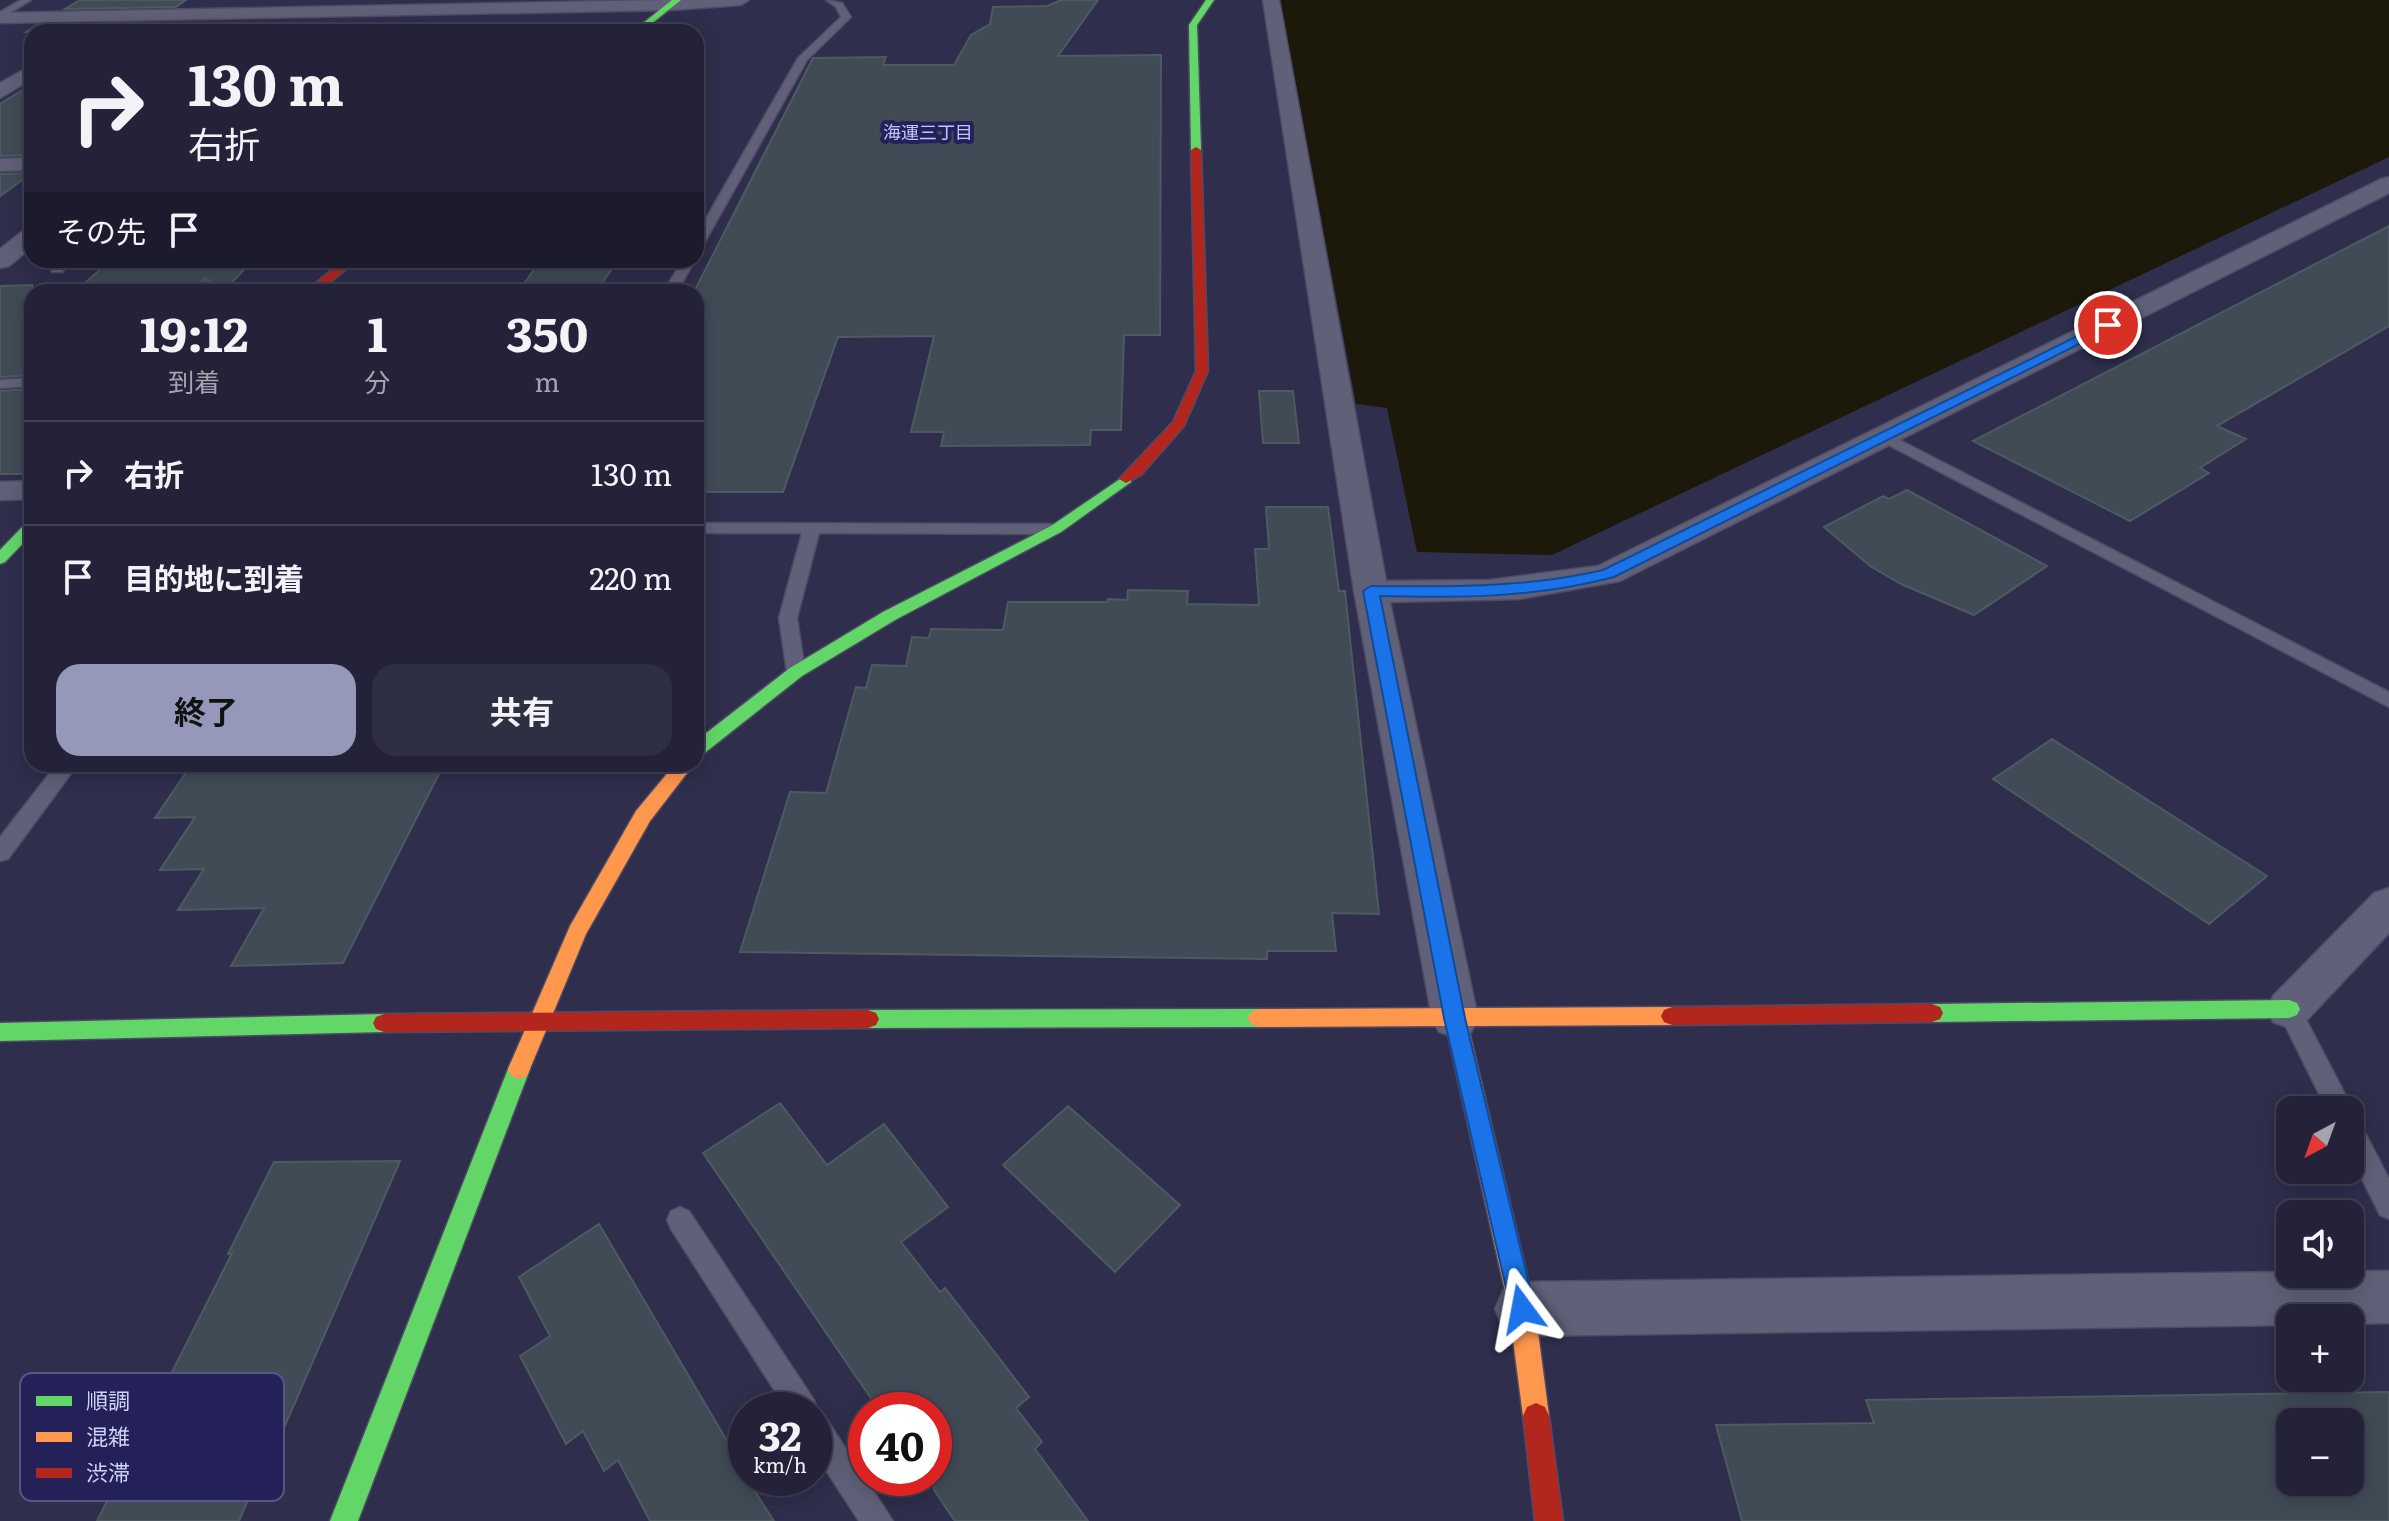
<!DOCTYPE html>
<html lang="ja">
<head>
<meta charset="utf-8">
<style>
	:root { --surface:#232239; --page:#2f2f44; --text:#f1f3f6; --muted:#a3a4ae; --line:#403f53; --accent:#9698b9 }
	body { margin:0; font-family:Literata,"Noto Sans JP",serif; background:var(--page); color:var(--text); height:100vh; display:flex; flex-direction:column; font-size:30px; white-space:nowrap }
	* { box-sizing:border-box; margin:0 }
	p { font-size:26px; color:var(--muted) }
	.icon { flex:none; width:44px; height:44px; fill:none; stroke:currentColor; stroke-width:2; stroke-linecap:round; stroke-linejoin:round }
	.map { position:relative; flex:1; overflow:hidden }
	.side { position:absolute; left:24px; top:284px; width:680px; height:488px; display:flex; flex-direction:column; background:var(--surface); border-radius:24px; box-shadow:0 4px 20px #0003,0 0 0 2px var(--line) }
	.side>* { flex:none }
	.hud { position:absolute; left:24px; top:24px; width:680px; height:244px; border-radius:24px; box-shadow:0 4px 20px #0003,0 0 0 2px var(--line); background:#232239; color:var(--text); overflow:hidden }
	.needle { width:52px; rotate:221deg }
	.tools { position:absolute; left:2276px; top:1096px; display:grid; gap:16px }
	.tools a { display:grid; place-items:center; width:88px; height:88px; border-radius:16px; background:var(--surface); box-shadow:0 4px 20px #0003,0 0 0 2px var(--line); font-size:40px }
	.speed { position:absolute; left:728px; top:1392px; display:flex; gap:16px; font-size:40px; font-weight:700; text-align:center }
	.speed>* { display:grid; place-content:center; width:104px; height:104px; border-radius:50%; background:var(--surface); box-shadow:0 4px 20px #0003,0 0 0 2px var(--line); line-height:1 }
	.speed small { font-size:20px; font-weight:400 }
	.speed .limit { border:12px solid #d22; background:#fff; color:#111 }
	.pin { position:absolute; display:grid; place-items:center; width:68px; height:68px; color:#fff; margin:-34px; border:4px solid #fff; border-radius:50%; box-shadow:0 2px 8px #0007 }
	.me { position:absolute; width:88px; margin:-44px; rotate:347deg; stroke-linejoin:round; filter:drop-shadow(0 0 6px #0008) }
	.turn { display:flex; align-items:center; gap:28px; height:168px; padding:0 32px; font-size:36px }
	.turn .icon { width:104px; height:104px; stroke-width:2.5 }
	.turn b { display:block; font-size:56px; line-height:68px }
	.then { display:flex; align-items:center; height:76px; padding:0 32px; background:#0003; gap:16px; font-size:30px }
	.eta { display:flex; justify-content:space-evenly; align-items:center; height:136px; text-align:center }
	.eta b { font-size:48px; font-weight:700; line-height:56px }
	.primary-button { display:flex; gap:16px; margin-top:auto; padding:16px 32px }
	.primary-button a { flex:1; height:92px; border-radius:24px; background:var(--accent); color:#111; font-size:32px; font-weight:700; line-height:92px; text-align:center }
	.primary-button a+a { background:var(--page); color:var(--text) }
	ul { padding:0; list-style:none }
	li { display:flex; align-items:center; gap:24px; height:104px; padding:0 32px; border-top:2px solid var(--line) }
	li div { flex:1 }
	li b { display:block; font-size:30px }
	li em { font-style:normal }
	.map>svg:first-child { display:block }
	.water { fill:#1c190a }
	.building { fill:#404b56; stroke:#4c5b61; stroke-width:2; fill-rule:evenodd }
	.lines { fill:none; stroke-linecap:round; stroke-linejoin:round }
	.lane-casing { stroke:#4d4b66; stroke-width:3 }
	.street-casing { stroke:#4d4b66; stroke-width:3 }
	.fast-casing { stroke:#4d4b66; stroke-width:3 }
	.slow-casing { stroke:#4d4b66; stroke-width:3 }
	.jam-casing { stroke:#4d4b66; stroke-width:3 }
	.lane { fill:#606178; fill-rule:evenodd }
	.street { fill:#606178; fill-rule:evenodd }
	.fast { fill:#63d668; fill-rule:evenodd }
	.slow { fill:#ff974d; fill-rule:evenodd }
	.jam { fill:#b3261e; fill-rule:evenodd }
	.route { fill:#1a73e8; stroke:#114b97; stroke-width:2 }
	.labels { text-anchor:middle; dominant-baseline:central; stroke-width:8; stroke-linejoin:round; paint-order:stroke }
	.far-neighbourhood-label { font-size:18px; fill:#c0c4fc; stroke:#242159 }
	.key { fill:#242159; stroke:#575688; stroke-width:2 }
	.key-label { font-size:22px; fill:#cdd1f4 }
</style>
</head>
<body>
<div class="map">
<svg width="2389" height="1521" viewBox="0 0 2389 1521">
	<rect width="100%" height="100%" fill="#2f2e4c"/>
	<!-- water -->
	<path class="water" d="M1280,0H2389V157L1552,555L1417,552L1387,408L1356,404Z"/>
	<!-- building -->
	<path class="building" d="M80,0H186L176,7L65,9Z
		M1061,0H1098L1058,56L1161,55L1160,335H1124L1121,430H1091L1090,445L941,446L944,432H911L934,336L838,337L783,492H696V288L813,58L886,57L883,65H954L971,35L990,24L993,7L1047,6Z
		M151,23L138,32H26L37,25Z
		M32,84V155L0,156V104Z
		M32,173L0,196V174Z
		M2389,226V326L2217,426L2246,439L2200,468L2209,473L2130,521L1973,441Z
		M111,260H253L223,292H209L215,285L205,278L188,292H75Z
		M541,260H618L596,292H518Z
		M32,285V375L0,377V286Z
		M32,389V474H0V391Z
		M1259,391H1293L1299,443H1263Z
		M1907,490L2047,566L1974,615L1901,584L1870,566L1824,527L1883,496L1889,499Z
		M1266,507H1328L1339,591H1345L1379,914L1332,913L1336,951H1267V959L740,952L790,792L826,793L856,687L866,688L872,665L906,666L912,637L929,638L931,629L1003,630L1008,602H1107L1108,599L1127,600L1128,590L1188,591L1187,604L1259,605L1255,549H1269Z
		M2052,739L2267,876L2209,924L1993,779Z
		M192,764H444L343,963L231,966L264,908L178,910L204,869L160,870L195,817L155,818Z
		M780,1103L827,1165L884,1124L948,1207L901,1242L940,1292L945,1288L1029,1397L1016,1408L1042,1442L1035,1449L1088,1521H955L934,1490V1410H879L703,1153Z
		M1068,1106L1180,1205L1115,1272L1003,1165Z
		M400,1161L277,1444H272L239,1521H97L232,1253L228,1254L274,1162Z
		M599,1224L746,1473V1478L774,1521H650L618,1460L604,1471L583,1431L566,1444L520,1356L550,1336L519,1277Z
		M2389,1392V1521H1742L1716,1425L1874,1423L1866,1400ZM2290,1422H2350V1482H2290Z"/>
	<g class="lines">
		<!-- lane casing -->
		<g class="lane-casing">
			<path id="lane" d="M21,0H31L0,19V12Z
				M826,0L842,3L851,17L807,60L702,247L696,251V236L798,58L841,17L836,7Z
				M384,27L381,32H282L287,29Z
				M59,260H72L62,272H52L51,269Z
				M683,260H695L677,292H663Z
				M205,281L212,285L205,292H191Z
				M32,378V386L0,388V380Z
				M1884,432L2389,692V707L1879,440V434Z
				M696,523L1052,524L1060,529L1052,534L819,533L797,618L805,672L796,678L787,672L779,618L802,533H696Z
				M57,764H78L8,859L0,861V837Z
				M2289,999L2297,1002L2349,1102L2353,1110L2350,1116V1110H2327L2277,1009L2281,1002Z
				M2350,1117L2359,1121L2389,1179V1219L2380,1215L2350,1155Z
				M680,1207L689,1211L814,1400L818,1412L824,1415L893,1521H859L814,1452V1410H787L671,1229L667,1220L671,1211Z"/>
		</g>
		<!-- street casing -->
		<g class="street-casing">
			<path id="street" d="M665,0H749L741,5L671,10L0,23V13Z
				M1263,0H1279L1386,581L1490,580L1598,566L2381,179L2389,177V193L1620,581L1519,599L1390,602L1478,1018L1471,1032L1455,1037L1439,1032L1432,1018L1354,591Z
				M32,65V79L0,98V83Z
				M32,158V170L0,171V159Z
				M32,228V247L9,266L0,268V249L24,230Z
				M32,481V499L0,500V482Z
				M2389,888V933L2305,1022L2289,1028L2273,1022L2267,1009L2273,996L2374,893Z
				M2350,1271H2389V1323L2350,1324V1318H2290V1325L1522,1336L1503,1328L1495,1309L1503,1290L1522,1282L2290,1272L2350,1274Z"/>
		</g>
		<!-- fast casing -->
		<g class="fast-casing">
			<path id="fast" d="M672,0H681L641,32H632Z
				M1206,0H1214L1197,25L1201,150L1196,153L1191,150L1189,25Z
				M1126,475L1131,476V482L1061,532L895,620L802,676L702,755L696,756V741L790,668L883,612L1051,526Z
				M32,521V534L5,562L0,564V550L27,522Z
				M2289,1000L2297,1003L2300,1009L2297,1015L2289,1018L1932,1022L1924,1019L1921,1013L1924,1007L1932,1004Z
				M1259,1009L1267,1012L1270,1018L1267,1024L1259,1027L868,1028L860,1025L857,1019L860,1013L868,1010Z
				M384,1014L392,1017L395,1023L392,1029L384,1032L0,1041V1023Z
				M519,1059L527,1062L530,1069L358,1521H330L508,1069L511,1062Z"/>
		</g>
		<!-- slow casing -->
		<g class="slow-casing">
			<path id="slow" d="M675,764H694L650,821L586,934L527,1076L519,1079L511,1076L508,1069L570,926L636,811Z
				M1672,1007L1680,1010L1683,1016L1680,1022L1672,1025L1468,1026L1535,1309L1549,1416L1545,1425L1536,1429L1527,1425L1523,1416L1509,1309L1446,1026L1259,1027L1251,1024L1248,1018L1251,1012L1259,1009Z"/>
		</g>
		<!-- jam casing -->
		<g class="jam-casing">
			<path id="jam" d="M1196,147L1201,150L1208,371L1184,426L1141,475L1126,483L1119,479L1173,422L1196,371L1191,150Z
				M344,260H357L318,292H305Z
				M1932,1004L1940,1007L1943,1013L1940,1019L1932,1022L1672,1025L1664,1022L1661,1016L1664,1010L1672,1007Z
				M868,1010L876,1013L879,1019L876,1025L868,1028L384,1032L376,1029L373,1023L376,1017L384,1014Z
				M1536,1403L1545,1407L1549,1416L1563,1521H1535L1523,1416L1527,1407Z"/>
		</g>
		<!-- lane -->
		<use href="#lane" class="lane"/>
		<!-- street -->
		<use href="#street" class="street"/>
		<!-- fast -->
		<use href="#fast" class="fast"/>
		<!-- slow -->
		<use href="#slow" class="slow"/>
		<!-- jam -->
		<use href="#jam" class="jam"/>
	</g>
	<!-- route -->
	<path class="route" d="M2108,321L2115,325L2113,327L1614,577C1535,598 1460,598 1380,596L1465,1018L1535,1309L1531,1318L1522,1322L1513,1318L1444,1018L1363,591L1371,586C1449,587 1526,588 1603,570Z"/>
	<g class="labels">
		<!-- far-neighbourhood labels -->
		<g class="far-neighbourhood-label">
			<text x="928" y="131">海運三丁目</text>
		</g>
	</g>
	<!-- legend -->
	<rect x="20" y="1373" width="264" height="128" rx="12" class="key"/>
	<rect x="36" y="1396" width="36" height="10" fill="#63d668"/>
	<rect x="36" y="1432" width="36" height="10" fill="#ff974d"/>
	<rect x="36" y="1468" width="36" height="10" fill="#b3261e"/>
	<g class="key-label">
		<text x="86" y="1409">順調</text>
		<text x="86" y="1445">混雑</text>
		<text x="86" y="1481">渋滞</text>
	</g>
</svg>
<div class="tools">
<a><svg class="needle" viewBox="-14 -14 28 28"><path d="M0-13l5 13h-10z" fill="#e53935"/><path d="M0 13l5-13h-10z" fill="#a3a4ae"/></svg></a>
<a><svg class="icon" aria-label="sound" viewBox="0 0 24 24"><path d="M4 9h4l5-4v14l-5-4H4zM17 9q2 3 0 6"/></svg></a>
<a>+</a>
<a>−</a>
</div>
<div class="speed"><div>32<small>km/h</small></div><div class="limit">40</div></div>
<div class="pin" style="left:2108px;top:325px;background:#d93025"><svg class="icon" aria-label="arrive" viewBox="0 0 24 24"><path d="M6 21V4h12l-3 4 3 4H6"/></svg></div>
<svg class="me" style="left:1522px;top:1309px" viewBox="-20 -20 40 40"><path d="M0-17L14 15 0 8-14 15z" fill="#1a73e8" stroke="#fff" stroke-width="4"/></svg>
<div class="hud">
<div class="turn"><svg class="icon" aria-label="right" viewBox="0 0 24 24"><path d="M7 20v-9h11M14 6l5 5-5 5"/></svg><div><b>130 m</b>右折</div></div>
<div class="then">その先<svg class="icon" aria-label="arrive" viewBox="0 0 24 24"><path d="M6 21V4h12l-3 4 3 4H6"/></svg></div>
</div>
<section class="side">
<div class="eta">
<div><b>19:12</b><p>到着</p></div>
<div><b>1</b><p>分</p></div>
<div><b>350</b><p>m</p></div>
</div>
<ul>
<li><svg class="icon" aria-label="right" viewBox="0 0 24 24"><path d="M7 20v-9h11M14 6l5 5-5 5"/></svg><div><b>右折</b></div><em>130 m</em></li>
<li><svg class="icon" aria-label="arrive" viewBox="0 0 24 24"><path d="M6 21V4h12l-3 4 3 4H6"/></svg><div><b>目的地に到着</b></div><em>220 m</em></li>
</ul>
<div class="primary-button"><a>終了</a><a>共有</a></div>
</section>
</div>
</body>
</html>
